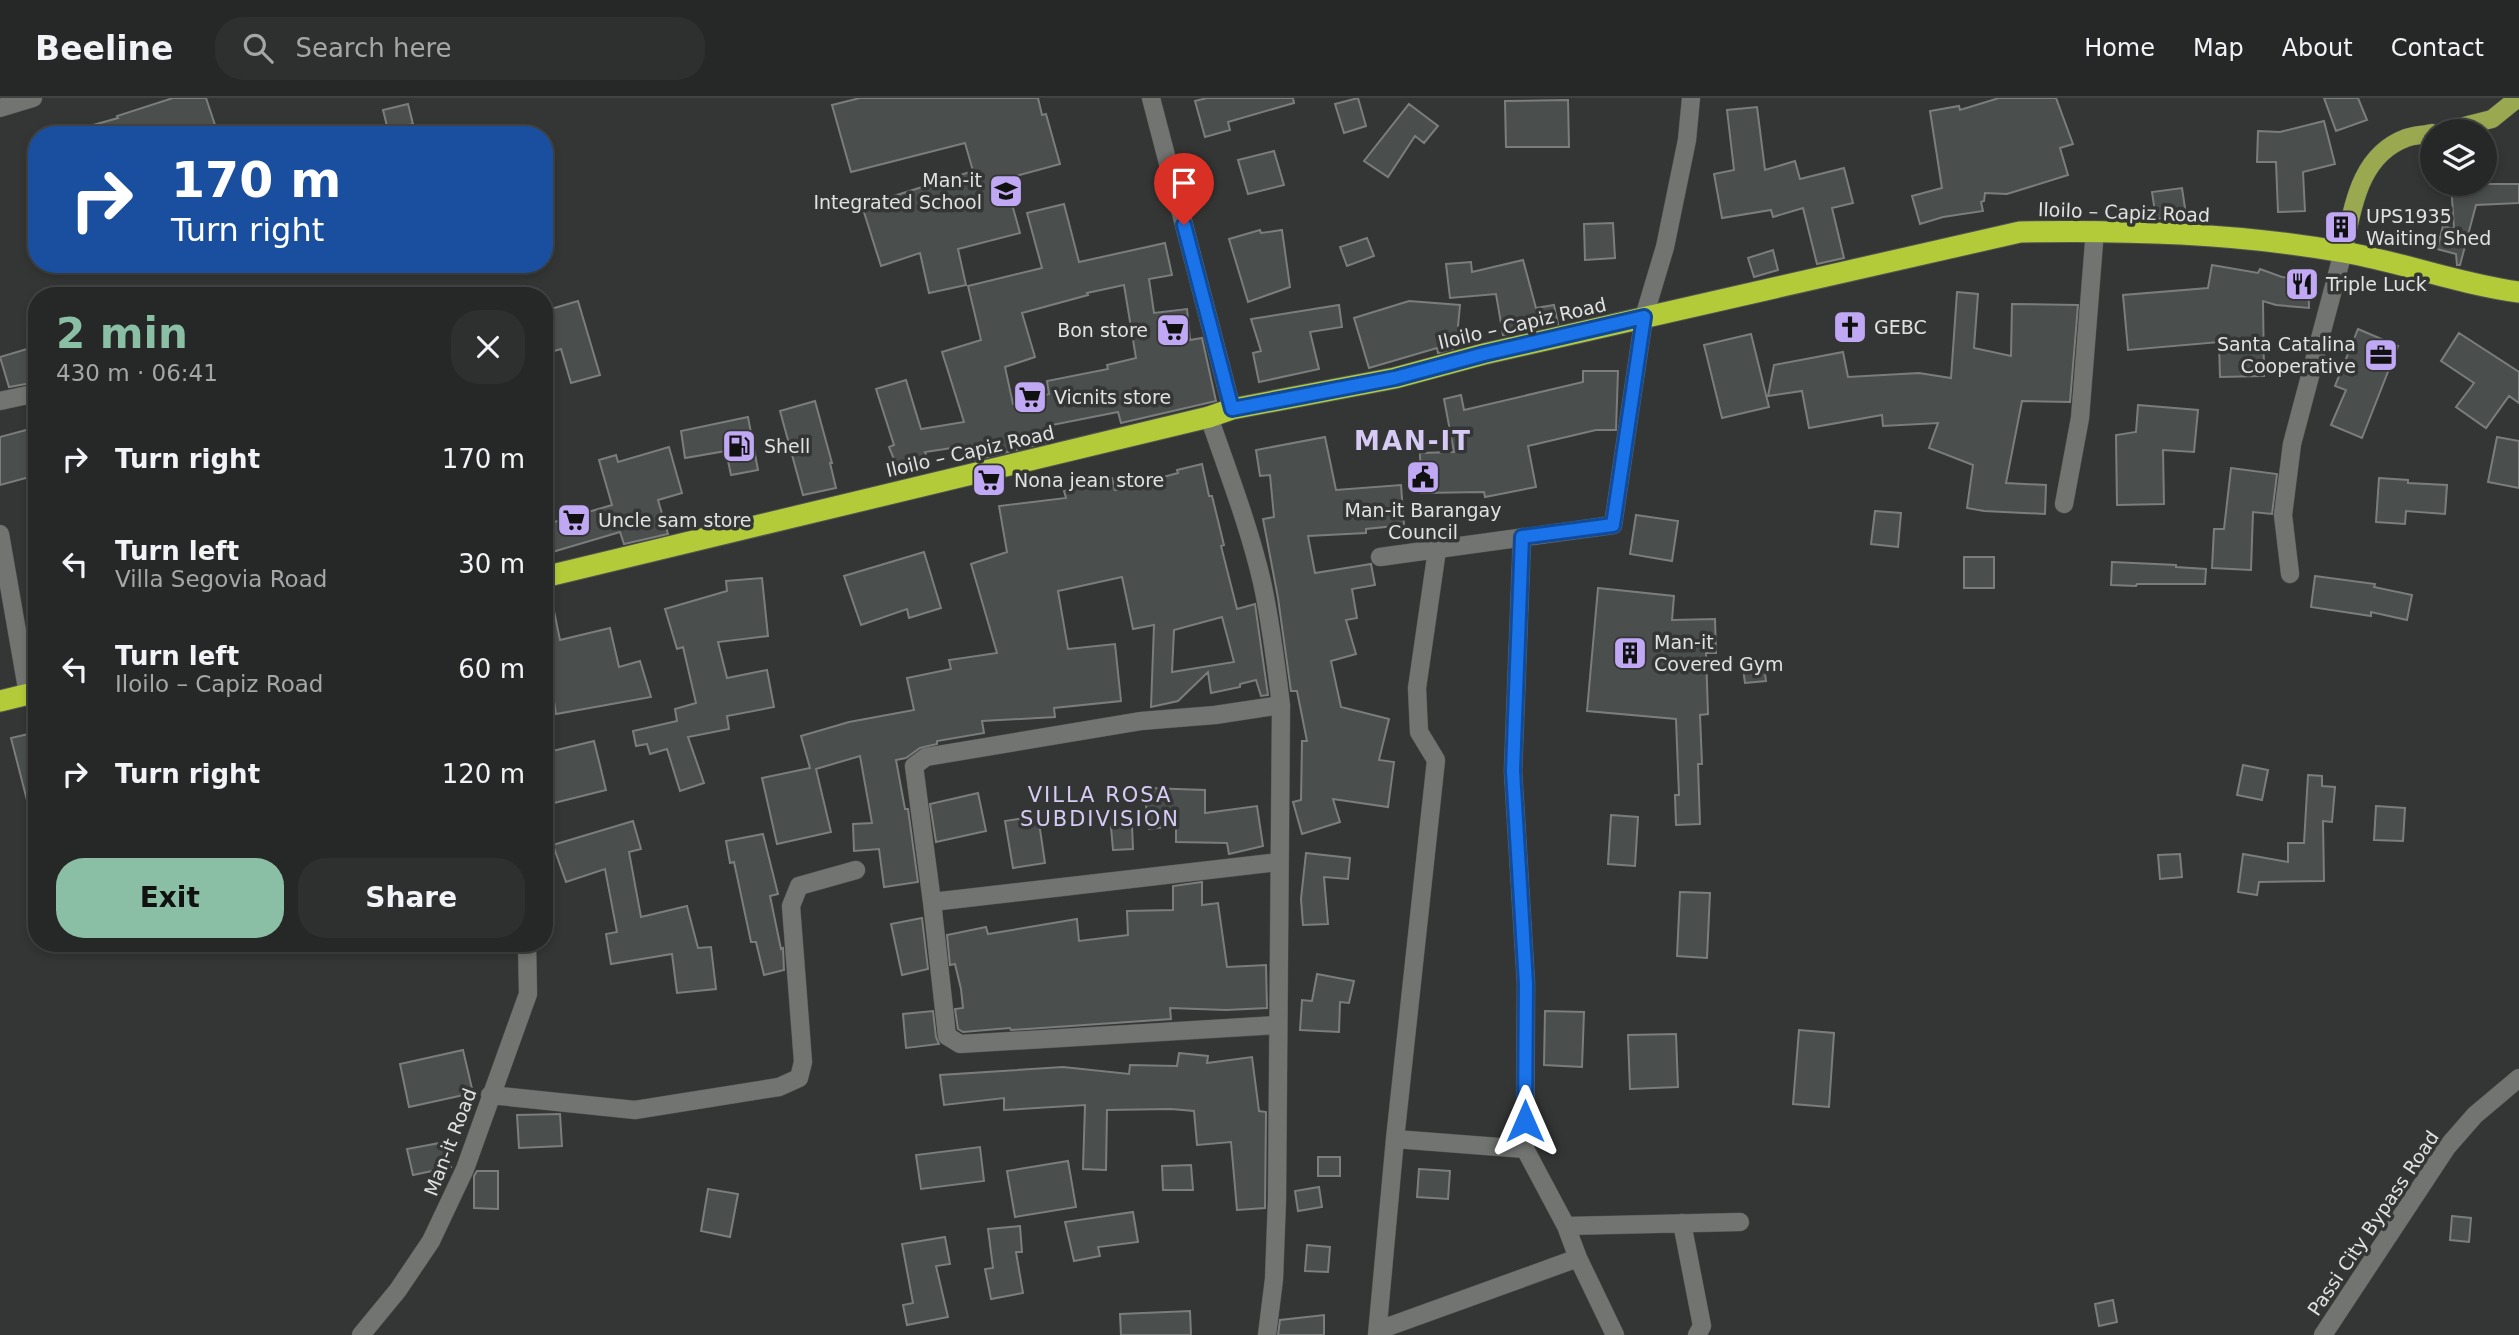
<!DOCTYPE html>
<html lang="en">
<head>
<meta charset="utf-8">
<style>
	:root { --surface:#262827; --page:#2e302f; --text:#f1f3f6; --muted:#a4a6a7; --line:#424444; --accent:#8abfa5 }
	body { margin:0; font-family:"DejaVu Sans",sans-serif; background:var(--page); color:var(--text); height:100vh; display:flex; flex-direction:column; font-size:26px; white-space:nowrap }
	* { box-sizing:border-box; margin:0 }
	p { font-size:23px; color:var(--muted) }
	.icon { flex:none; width:38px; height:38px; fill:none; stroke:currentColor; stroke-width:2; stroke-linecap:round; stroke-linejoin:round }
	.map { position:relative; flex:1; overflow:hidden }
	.drawer { position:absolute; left:28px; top:189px; width:525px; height:665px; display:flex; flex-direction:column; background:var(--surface); border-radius:28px; box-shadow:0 4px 10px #0003,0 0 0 2px var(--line) }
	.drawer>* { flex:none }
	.banner { position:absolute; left:28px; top:28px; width:525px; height:147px; border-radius:28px; box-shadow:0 4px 10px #0003,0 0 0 2px var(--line); background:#1a4fa0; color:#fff; overflow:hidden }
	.controls { position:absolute; left:2420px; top:21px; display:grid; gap:14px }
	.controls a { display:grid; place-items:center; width:77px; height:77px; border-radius:50%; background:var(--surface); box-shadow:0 4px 10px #0003,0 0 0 2px var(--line); font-size:35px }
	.pin { position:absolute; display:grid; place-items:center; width:60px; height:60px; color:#fff; margin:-72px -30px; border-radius:50% 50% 50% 0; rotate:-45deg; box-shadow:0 0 7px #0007 }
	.pin .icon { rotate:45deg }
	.me { position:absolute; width:77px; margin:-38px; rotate:0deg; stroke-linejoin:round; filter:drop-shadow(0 0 5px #0008) }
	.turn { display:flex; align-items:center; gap:24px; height:147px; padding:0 28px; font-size:32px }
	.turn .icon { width:91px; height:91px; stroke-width:2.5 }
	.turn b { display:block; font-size:49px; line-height:60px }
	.round { display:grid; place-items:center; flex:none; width:74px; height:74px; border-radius:28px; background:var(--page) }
	.summary { display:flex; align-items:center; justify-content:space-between; height:119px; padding:0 28px }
	h1 { font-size:42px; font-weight:800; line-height:52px; color:var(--accent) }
	.primary-button { display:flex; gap:14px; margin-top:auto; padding:14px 28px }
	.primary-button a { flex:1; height:80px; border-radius:28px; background:var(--accent); color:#111; font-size:28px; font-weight:800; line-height:80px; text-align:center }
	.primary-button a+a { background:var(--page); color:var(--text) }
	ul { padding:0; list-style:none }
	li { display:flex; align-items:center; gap:21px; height:105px; padding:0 28px }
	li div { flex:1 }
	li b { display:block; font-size:26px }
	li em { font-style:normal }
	header { display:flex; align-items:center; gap:42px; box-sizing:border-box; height:98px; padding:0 35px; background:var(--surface); border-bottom:2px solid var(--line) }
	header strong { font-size:33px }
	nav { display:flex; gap:38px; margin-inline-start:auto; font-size:24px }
	.search { width:490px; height:63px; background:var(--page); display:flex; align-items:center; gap:18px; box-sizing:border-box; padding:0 24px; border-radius:28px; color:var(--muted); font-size:26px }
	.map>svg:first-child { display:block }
	.building { fill:#4a4e4d; stroke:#7a7d7c; stroke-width:2; fill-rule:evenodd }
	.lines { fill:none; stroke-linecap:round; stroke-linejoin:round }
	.minor-casing { stroke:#525452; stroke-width:19 }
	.major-casing { stroke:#525452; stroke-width:19 }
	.highway-casing { stroke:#525452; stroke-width:23 }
	.minor { stroke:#727472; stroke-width:18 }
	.major { stroke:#9aa850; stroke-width:18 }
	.highway { stroke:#b4cb39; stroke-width:21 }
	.route-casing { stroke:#114b97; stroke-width:18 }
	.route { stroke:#1a73e8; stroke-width:12 }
	.labels { text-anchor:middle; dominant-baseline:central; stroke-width:7; stroke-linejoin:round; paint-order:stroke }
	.poi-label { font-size:19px; fill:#e0e1e0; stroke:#333634; text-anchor:start }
	.street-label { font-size:19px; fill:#e0e1e0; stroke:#333634 }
	.neighbourhood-label { font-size:21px; letter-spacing:2px; fill:#d7cbf6; stroke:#333634 }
	.district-label { font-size:26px; font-weight:bold; letter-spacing:2px; fill:#d7cbf6; stroke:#333634 }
</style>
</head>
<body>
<header>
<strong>Beeline</strong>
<div class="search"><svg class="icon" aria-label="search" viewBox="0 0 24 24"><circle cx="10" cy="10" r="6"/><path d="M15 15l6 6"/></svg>Search here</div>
<nav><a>Home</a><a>Map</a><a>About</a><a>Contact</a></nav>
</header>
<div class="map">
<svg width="2519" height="1237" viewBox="0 0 2519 1237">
	<rect width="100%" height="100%" fill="#333634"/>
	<!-- building -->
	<path class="building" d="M173,0H206L215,27L185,37H172L170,30L147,37H80L79,31L118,20L117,18Z
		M860,0H1038L1042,17L1046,16L1060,66L1005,81L1020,135L958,151L966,187L929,195L920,155L881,168L862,108L973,73L965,45L851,74L832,7Z
		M1207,0H1293L1294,5L1228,24L1230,32L1205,39L1195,3Z
		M1358,0L1366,28L1344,35L1335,6Z
		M1999,0H2056L2073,46L2060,50L2068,77L2007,96L1985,95L1984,103L1981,104L1983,113L1943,119L1920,126L1912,98L1942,90L1930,13L1959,8L1960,12Z
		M2324,0H2358L2367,22L2336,33Z
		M1568,2L1569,49H1506L1505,3Z
		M408,6L413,26L388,32L383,12Z
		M1409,6L1438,28L1424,45L1415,38L1388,79L1364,63Z
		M1757,9L1765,72L1795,63L1800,81L1844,70L1853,105L1832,110L1844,160L1817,166L1803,110L1773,119L1771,112L1722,120L1714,76L1734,72L1727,12Z
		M2324,23L2335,66L2303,74L2305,113L2278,114L2276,64H2257L2258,33L2280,34Z
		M1274,53L1284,87L1248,96L1238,62Z
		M2451,86H2519V105L2476,107L2460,167H2457L2456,156L2437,151L2443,128L2454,131Z
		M2182,90L2186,117L2156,121L2152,94Z
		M1064,106L1079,164L1165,145L1172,177L1149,181L1154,215L1187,211L1190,242L1202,240L1216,303L1121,325L1118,314L1052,327L1056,342L975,362L972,347L925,354L929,364L900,376L889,349L894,347L876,291L906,282L921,331L964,324L942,254L981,242L968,188L1042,170L1027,115ZM1124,187L1136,260L1107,267L1108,271L1047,283L1049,296L1013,306L1005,269L1035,259L1022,215L1088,197L1087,195Z
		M1613,125L1615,160L1585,162L1584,126Z
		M1260,132L1261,135L1282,132L1290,189L1248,204L1229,141Z
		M1367,140L1374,158L1347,168L1340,149Z
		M1773,152L1778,172L1754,179L1748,160Z
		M1523,162L1536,210L1554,207L1558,226L1503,237L1496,196L1450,200L1446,166L1471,164L1472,174Z
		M2212,167L2258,175L2260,171L2282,179L2308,182L2309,210L2276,207L2263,203L2264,278L2220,279L2219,244L2128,252L2123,197L2208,190Z
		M1957,194L1978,196L1974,250L2011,258L2012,206L2078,207L2070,304L2022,303L2006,385L2046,387L2045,416L1984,413L1967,410L1973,367L1929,350L1938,325L1883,328L1882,317L1809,330L1802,293L1768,298L1774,267L1843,254L1848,279L1919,275L1951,280Z
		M578,203L600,277L571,285L561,251L544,256V213Z
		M1409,203L1460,207L1457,239L1459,249L1438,255L1437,250L1369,270L1354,220Z
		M1339,207L1342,229L1310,234L1319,271L1259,284L1253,255L1261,253L1251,221Z
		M2358,231L2398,248L2362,340L2331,327L2346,292L2335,288Z
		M2459,235L2519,274V305L2509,298L2486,330L2456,309L2474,285L2441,263Z
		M1751,236L1769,309L1722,320L1704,247Z
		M37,248V284L9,289L0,259Z
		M1583,273H1618L1616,332H1596L1528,348L1536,389L1485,399L1484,394L1421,395L1420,355L1454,354L1444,301L1461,297L1464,312L1583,284Z
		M815,303L832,365H830L836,390L803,397L780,313Z
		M2138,307L2198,312L2194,354L2163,352L2164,406L2117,407L2116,337L2136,334Z
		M748,319L758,372L731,377L726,353L685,360L681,333Z
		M37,329V377L0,387V339Z
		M1325,339L1336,392L1401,387L1404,427L1366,431V435L1308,438L1315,475L1371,466L1375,487L1352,491L1357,520L1346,522L1356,556L1331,563L1341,609L1389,621L1379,662L1394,664L1388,709L1333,701L1340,724L1302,736L1293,704L1301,702L1302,643H1307L1297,593H1291L1278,500L1263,421L1274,419L1270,377L1260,378L1256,352Z
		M2497,339L2519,343V390L2488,384Z
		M669,349L682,395L658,402L668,436L624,446L620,434L549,455L544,438V427L612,407L599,362L616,357L618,364Z
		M1202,366L1209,398H1212L1224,447L1221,448L1237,511L1255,506L1268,597L1261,598L1256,582L1240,586V589L1211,595L1208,574L1178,603L1151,609L1154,527L1133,531L1122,479L1058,493L1068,551L1115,546L1121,603L1054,610L1055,619L982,623L984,635L937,643V646L920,650L906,660L896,662L905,711H908L918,784L884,789L879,751L854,753L853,726L872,725L860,658L816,671L831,734L777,746L762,680L810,670L801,638L849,624L914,612L907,580L951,571L949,562L997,555L971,466L1007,454L999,408L1066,400L1064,393L1112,380L1115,392L1178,375L1177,372ZM1222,519L1234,564L1172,574L1174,532Z
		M2231,370L2277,376L2272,416L2253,414L2251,472L2212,470L2214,431H2224Z
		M2379,380L2408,382V385L2447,387L2445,416L2406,413L2405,426L2376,424Z
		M1875,413L1901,415L1898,449L1871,446Z
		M1636,417L1678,423L1672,463L1630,456Z
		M924,454L941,510L909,520L907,511L861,527L844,478Z
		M1964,459H1994V490H1964Z
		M2112,464L2176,467V469L2206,471L2205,486H2137L2136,488L2111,487Z
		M2315,478L2375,486L2374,489L2412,497L2407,522L2371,514V518L2311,509Z
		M762,480L768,538L718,544L727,580L767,572L774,609L727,618L729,631L688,639L704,685L680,693L667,651L650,656L647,646L636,648L633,633L677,623L675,611L696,605L683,549L677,551L665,511L727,493L726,483Z
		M1598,490L1674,498L1672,522L1715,521L1716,555H1706L1708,616L1700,617L1702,666H1698L1700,726L1676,727L1675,697H1679L1676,621L1587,613Z
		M553,508L560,542L610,530L619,569L640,563L651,599L556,616L549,571L544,572V509Z
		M1763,561L1766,583L1745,585L1742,563Z
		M37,634V713L30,714L11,640Z
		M594,643L606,692L554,705L544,664V655Z
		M2243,667L2268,672L2262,702L2237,697Z
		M2308,677L2322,678V688L2335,689L2332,724L2323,723L2324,783L2259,784L2257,797L2238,794L2243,756L2288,764V745H2304Z
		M1148,690L1205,692V715L1257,708L1263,748L1229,756L1227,745L1176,744V728L1149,731L1144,692Z
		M978,695L986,733L936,744L930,706Z
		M2376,708L2405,710L2403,743L2374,742Z
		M1611,717L1638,719L1635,768L1608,766Z
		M1038,718L1045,765L1013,770L1005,723Z
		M633,723L641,751L629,754L641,819L687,808L698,850L711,849L716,891L677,895L672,856L611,866L606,836L617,834L605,771L566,784L553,747Z
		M1132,727L1133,751L1113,752L1111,729Z
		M763,736L778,796L770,798L781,851L783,850L784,872L764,877L756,844H751L734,764L730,765L726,743Z
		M1306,755L1350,760L1348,781L1324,779L1328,826L1303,827L1301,801Z
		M2180,756L2182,779L2160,781L2158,757Z
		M1202,784V807L1218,805L1227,869L1266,867L1267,910L1226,912L1170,910L1171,921L1011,932L1010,930L963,934L958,931L955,911L963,910L961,891L955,866L950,867L947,837L986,829L988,836L1077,821L1079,843L1128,837L1127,813L1173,812V788Z
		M1680,794L1710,795L1707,860L1677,858Z
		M922,820L928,871L902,877L891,826Z
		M1317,876L1354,883L1349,905L1340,904L1339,934L1300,932L1302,902L1312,903Z
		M933,913L936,939L939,946L906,950L903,916Z
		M1545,913L1584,914L1582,969L1544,967Z
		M1799,932L1834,935L1829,1009L1793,1006Z
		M1676,936L1678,989L1630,991L1628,937Z
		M463,952L473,995L409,1009L400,966Z
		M1179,955L1208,958L1207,965L1252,959L1259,1013L1266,1014L1265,1110L1237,1112L1231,1044L1197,1047L1194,1013L1171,1011L1107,1012L1106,1072L1083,1071L1085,1007L1004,1012V1000L944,1007L940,977L1063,969L1129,976L1130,967L1177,968Z
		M560,1016L562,1048L519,1050L517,1017Z
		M445,1044L451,1069L413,1077L407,1051Z
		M980,1049L984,1083L921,1091L916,1057Z
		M1318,1059H1340V1078H1318Z
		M1068,1063L1076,1109L1015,1119L1007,1073Z
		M1191,1067L1193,1092H1163L1162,1068Z
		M1419,1071L1450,1073L1448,1101L1417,1099Z
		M477,1073H498V1111L474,1110V1078Z
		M1319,1089L1322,1109L1298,1113L1295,1093Z
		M708,1091L738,1096L730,1139L701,1133Z
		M1133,1114L1138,1144L1098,1149L1100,1158L1074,1163L1065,1124Z
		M2452,1118L2471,1120L2469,1144L2450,1142Z
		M1020,1128L1022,1154H1016L1023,1195L991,1201L985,1171L993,1170L988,1131Z
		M945,1139L950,1166L936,1168L948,1219L907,1227L903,1207L913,1205L902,1146Z
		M1307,1147L1330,1149L1328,1174L1305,1173Z
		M2113,1202L2117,1224L2099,1228L2095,1206Z
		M1190,1213L1191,1237H1121L1120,1216Z
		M1324,1217V1237H1278L1280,1222Z"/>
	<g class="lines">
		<!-- minor casing -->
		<g class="minor-casing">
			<path id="minor" d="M1151,0L1232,311
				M0,10L33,0
				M0,303L37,295
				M1209,319C1228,374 1249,428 1262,484C1271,525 1276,566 1281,607L1277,1101L1274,1181L1267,1237
				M2064,406L2080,320L2095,132
				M0,436L28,596
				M1522,439L1513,673L1526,886L1525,1051L1566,1128L1578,1160L1615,1237
				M1380,459L1613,427L1644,219L1665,149L1687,42L1691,0
				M2290,476L2283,417L2292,346L2343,154
				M932,804L1279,764
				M1278,927L960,946L947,938L932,804L914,668L926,659L1141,623L1215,617L1281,607
				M490,997L635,1012L779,989L799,980L803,964L791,808L799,788L856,772
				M1395,1041L1525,1051
				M1682,1125L1702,1228L1697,1237
				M1566,1128L1740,1124
				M1379,1232L1578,1160
				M361,1237L398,1192L431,1143L465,1071L528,896L527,845
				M1377,1237L1395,1041L1436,662L1419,634L1417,590L1437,452
				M2323,1237L2447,1049L2475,1017L2519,980"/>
		</g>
		<!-- major casing -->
		<g class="major-casing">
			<path id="major" d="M2444,33L2492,21L2518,0
				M2343,154C2353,111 2358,58 2406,40C2414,37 2424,37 2432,35"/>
		</g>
		<!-- highway casing -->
		<g class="highway-casing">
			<path id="highway" d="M544,479L1209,319L1232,311L1395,280L1484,256L2020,134C2127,132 2236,135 2343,154C2402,164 2459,186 2519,194
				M0,603L37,594"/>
		</g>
		<!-- minor -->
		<use href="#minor" class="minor"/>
		<!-- major -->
		<use href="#major" class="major"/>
		<!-- highway -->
		<use href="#highway" class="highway"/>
	</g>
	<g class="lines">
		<!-- route casing -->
		<g class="route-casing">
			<path id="route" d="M1184,127L1232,311L1395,280L1484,256L1644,219L1613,427L1522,439L1513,673L1526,886L1525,1023"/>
		</g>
		<!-- route -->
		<use href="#route" class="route"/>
	</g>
	<!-- icons -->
	<defs>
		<g id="school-square" transform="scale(1.75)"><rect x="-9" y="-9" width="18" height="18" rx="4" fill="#c0a8f4" stroke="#333634"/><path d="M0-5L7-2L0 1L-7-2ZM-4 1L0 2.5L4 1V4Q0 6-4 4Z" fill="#111"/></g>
		<g id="building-square" transform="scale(1.75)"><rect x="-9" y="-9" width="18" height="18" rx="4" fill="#c0a8f4" stroke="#333634"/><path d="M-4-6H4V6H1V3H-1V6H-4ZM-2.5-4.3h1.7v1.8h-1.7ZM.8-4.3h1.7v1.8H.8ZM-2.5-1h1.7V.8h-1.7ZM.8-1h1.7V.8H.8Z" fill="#111"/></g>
		<g id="restaurant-square" transform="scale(1.75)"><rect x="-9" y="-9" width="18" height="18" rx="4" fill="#c0a8f4" stroke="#333634"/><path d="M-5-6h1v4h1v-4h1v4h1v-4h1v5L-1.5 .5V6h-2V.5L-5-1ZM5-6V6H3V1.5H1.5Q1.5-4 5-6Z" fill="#111"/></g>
		<g id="church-square" transform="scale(1.75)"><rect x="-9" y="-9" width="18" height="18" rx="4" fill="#c0a8f4" stroke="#333634"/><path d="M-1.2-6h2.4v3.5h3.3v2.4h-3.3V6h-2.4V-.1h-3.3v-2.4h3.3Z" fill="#111"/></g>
		<g id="supermarket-square" transform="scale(1.75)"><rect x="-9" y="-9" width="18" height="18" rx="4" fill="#c0a8f4" stroke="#333634"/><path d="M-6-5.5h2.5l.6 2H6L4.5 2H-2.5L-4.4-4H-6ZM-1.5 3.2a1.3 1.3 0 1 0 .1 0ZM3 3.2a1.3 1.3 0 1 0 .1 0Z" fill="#111"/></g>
		<g id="office-square" transform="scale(1.75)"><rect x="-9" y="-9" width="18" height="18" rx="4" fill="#c0a8f4" stroke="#333634"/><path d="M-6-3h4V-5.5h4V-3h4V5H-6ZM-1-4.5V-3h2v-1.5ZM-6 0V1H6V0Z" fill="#111"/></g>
		<g id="fuel-square" transform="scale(1.75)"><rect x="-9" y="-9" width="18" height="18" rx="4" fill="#c0a8f4" stroke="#333634"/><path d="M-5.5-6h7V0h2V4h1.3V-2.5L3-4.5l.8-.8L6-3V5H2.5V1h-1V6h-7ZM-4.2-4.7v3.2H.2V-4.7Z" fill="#111"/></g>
		<g id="civic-square" transform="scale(1.75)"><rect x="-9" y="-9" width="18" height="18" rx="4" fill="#c0a8f4" stroke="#333634"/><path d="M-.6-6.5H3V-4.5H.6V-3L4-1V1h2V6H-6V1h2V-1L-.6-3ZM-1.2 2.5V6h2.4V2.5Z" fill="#111"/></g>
	</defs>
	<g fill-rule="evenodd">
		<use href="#school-square" x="1006" y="93"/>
		<use href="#building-square" x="2341" y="129"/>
		<use href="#restaurant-square" x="2302" y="186"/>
		<use href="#church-square" x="1850" y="229"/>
		<use href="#supermarket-square" x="1173" y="232"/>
		<use href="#office-square" x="2381" y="257"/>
		<use href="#supermarket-square" x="1030" y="299"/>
		<use href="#fuel-square" x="739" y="348"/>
		<use href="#civic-square" x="1423" y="379"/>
		<use href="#supermarket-square" x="989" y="382"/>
		<use href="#supermarket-square" x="574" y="422"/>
		<use href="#building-square" x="1630" y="555"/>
	</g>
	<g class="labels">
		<!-- poi labels -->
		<g class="poi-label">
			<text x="982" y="82" text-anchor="end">Man-it<tspan x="982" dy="22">Integrated School</tspan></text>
			<text x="2366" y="118">UPS1935<tspan x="2366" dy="22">Waiting Shed</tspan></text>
			<text x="2326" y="186">Triple Luck</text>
			<text x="1874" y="229">GEBC</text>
			<text x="1148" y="232" text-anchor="end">Bon store</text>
			<text x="2356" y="246" text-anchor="end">Santa Catalina<tspan x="2356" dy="22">Cooperative</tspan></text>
			<text x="1054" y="299">Vicnits store</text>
			<text x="764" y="348">Shell</text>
			<text x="1014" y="382">Nona jean store</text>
			<text x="1423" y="412" text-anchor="middle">Man-it Barangay<tspan x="1423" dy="22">Council</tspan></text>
			<text x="598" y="422">Uncle sam store</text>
			<text x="1654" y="544">Man-it<tspan x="1654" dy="22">Covered Gym</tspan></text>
		</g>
		<!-- street labels -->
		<g class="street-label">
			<text transform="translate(2124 114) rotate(2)">Iloilo – Capiz Road</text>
			<text transform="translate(1522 225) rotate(-13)">Iloilo – Capiz Road</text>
			<text transform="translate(970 353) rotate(-13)">Iloilo – Capiz Road</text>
			<text transform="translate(450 1044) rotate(-69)">Man-it Road</text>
			<text transform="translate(2373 1125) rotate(-56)">Passi City Bypass Road</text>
		</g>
		<!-- neighbourhood labels -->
		<g class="neighbourhood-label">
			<text x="1100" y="697">VILLA ROSA<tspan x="1100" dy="24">SUBDIVISION</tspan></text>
		</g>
		<!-- district labels -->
		<g class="district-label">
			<text x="1413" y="343">MAN-IT</text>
		</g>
	</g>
</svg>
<div class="controls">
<a><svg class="icon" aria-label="layers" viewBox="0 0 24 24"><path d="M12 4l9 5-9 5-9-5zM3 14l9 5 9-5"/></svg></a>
</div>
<div class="pin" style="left:1184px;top:127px;background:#d93025"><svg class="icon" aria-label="arrive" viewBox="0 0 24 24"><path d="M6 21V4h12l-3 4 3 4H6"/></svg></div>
<svg class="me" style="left:1525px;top:1023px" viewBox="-20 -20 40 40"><path d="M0-17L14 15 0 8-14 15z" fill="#1a73e8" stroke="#fff" stroke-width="4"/></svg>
<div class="banner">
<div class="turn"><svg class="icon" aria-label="right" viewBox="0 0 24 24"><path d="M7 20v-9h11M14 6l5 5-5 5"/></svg><div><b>170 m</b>Turn right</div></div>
</div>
<section class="drawer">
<div class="summary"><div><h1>2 min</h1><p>430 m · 06:41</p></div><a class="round"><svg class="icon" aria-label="close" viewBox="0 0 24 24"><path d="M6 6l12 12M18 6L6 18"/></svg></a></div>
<ul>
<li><svg class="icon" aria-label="right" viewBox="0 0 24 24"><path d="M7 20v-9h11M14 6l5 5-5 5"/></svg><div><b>Turn right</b></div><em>170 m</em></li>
<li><svg class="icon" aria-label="left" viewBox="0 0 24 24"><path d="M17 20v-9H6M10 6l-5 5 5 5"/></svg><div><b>Turn left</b><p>Villa Segovia Road</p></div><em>30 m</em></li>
<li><svg class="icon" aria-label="left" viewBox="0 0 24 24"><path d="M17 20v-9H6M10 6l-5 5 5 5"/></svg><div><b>Turn left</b><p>Iloilo – Capiz Road</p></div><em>60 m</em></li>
<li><svg class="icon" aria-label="right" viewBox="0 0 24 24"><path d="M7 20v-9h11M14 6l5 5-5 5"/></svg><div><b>Turn right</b></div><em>120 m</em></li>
</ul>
<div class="primary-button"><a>Exit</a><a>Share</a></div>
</section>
</div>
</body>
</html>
